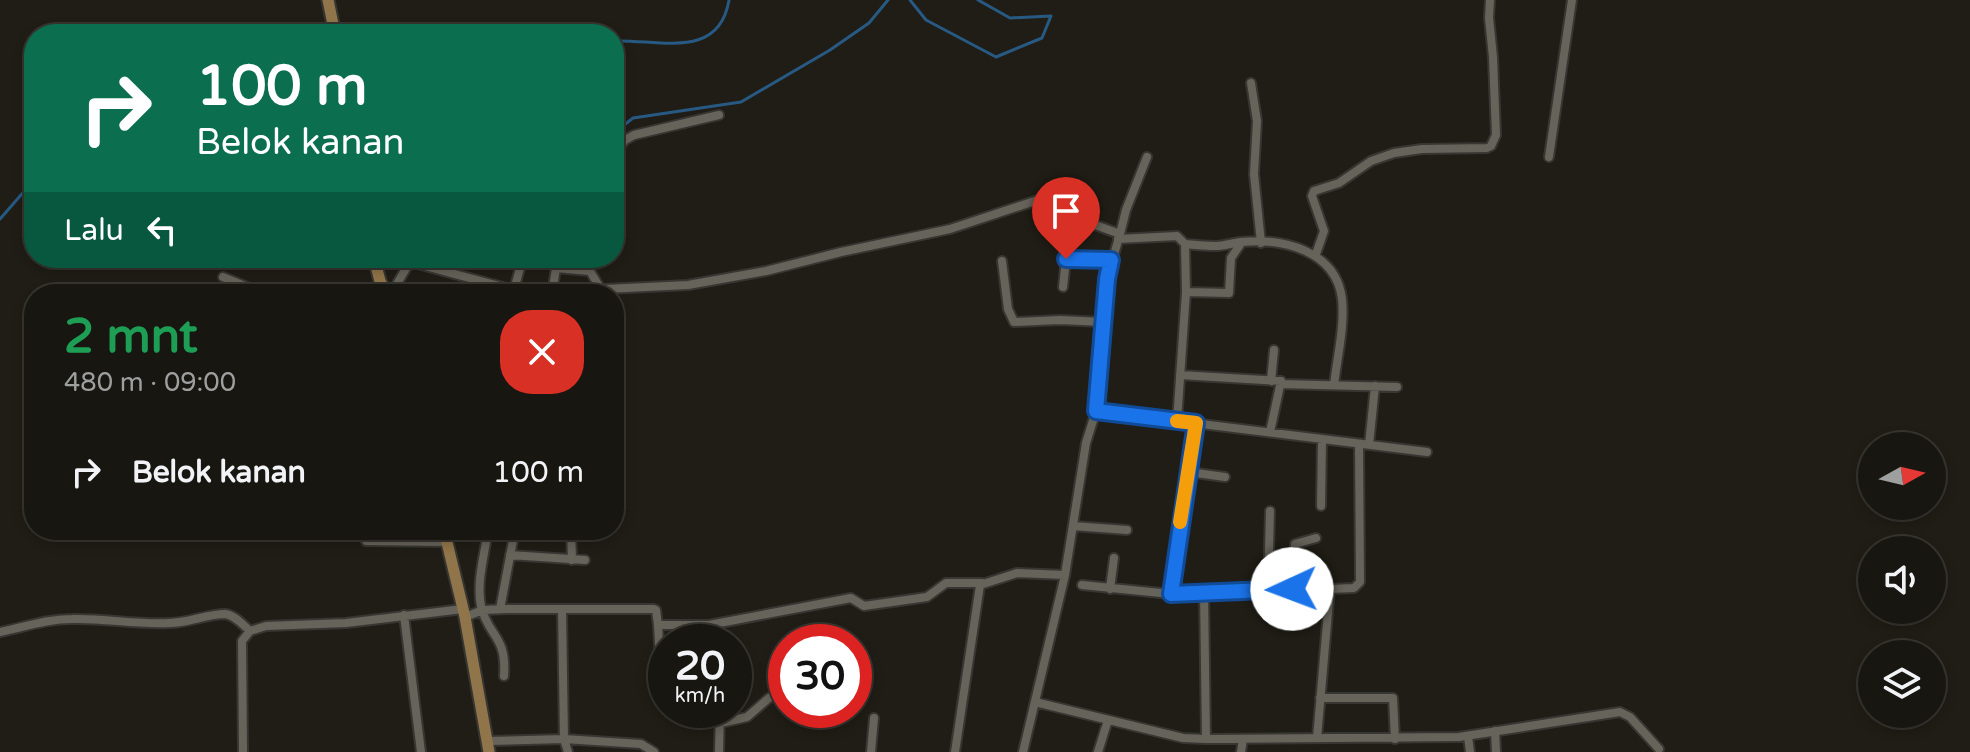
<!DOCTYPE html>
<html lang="id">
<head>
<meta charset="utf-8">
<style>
	:root { --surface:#171610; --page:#201f19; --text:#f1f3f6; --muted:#9e9f9f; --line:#363530 }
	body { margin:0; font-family:"Varela Round",sans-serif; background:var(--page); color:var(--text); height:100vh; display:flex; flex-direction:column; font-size:30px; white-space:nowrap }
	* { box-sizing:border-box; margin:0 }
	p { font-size:26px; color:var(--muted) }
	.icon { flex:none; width:44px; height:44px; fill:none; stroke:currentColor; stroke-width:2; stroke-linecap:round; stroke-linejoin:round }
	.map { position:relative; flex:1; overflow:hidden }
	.drawer { position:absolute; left:24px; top:284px; width:600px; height:256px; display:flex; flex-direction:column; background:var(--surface); border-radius:32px; box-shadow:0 4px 12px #0003,0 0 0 2px var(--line) }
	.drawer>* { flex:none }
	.hud { position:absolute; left:24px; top:24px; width:600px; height:244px; border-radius:32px; box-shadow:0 4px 12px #0003,0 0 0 2px var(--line); background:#0b6e4f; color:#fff; overflow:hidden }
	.needle { width:52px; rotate:82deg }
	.fabs { position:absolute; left:1858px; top:432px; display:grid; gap:16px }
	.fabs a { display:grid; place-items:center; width:88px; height:88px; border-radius:50%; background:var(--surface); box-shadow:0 4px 12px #0003,0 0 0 2px var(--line); font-size:40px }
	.speed { position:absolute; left:648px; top:624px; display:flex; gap:16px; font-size:40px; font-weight:700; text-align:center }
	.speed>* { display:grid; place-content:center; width:104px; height:104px; border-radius:50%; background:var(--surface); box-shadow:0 4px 12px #0003,0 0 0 2px var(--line); line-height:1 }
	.speed small { font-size:20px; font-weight:400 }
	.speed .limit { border:12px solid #d22; background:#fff; color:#111 }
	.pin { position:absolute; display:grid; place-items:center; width:68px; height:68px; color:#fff; margin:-82px -34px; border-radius:50% 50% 50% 0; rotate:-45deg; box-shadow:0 0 8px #0007 }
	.pin .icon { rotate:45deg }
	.me { position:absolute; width:88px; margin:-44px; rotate:268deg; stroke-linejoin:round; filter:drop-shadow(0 0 6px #0008) }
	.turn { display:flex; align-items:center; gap:28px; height:168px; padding:0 40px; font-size:36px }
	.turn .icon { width:104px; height:104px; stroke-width:2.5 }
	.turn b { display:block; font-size:56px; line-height:68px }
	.then { display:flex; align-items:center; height:76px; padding:0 40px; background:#0003; gap:16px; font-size:30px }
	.round { display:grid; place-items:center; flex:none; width:84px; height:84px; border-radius:32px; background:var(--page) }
	.overview { display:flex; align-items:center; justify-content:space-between; height:136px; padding:0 40px }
	h1 { font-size:48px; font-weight:700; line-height:60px; color:#1e9e55 }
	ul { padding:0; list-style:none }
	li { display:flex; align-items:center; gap:24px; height:104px; padding:0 40px }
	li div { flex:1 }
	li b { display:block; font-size:30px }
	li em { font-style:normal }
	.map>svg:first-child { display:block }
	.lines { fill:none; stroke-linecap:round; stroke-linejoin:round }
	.stream { stroke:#275983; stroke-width:3 }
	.minor-casing { stroke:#383632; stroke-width:12 }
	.major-casing { stroke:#383632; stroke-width:15 }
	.minor { stroke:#66635a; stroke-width:8 }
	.major { stroke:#91754a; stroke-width:11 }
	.route-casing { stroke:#114b97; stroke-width:20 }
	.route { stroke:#1a73e8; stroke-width:14 }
	.slow { stroke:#f59e0b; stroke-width:14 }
</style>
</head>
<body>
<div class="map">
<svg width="1970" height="752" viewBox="0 0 1970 752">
	<rect width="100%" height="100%" fill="#1f1d15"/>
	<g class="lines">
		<!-- stream -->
		<path class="stream" d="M910,0L926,20L996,57L1042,38L1051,16L1010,18L978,0
			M614,41C658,39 719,61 729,0
			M614,133L633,118L741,102L830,50L869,23L888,0
			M0,219L34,180"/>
		<!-- minor casing -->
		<g class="minor-casing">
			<path id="minor" d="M1251,83L1257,121L1254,174L1261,243
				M614,154L625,140L634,135L719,115
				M1549,157L1572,0
				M1120,234L1126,210L1147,157
				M1118,239L1177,236L1185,244L1186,292L1177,421
				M1185,244C1195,245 1206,246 1216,246C1224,246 1232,243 1241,242C1282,238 1336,250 1342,299C1345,326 1337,358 1334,385
				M1316,254L1324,231L1312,196L1314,191L1339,183L1371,161L1394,153L1422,149L1487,148L1491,146L1496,135L1493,57L1489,18L1490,0
				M1002,261L1008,309L1014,322L1060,320L1104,322
				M410,262L514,290L513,294
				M223,277L264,294
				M1063,287L1066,259L1111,260
				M514,290L520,268
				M1186,292L1229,293L1231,258L1242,242
				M391,294L411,260
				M552,294L556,268L590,271L600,288L605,289L688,285L766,271L841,252L950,229L1056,194L1068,215L1120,234L1107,279L1096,411
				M1180,375L1281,381L1270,432
				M1271,381L1274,350
				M1280,384L1397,387
				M1369,445L1375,386
				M1189,472L1225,477
				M1321,506L1322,440
				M1073,526L1127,530
				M362,530L366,541L447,542
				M488,530C485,553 476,582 481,606C488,637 507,635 504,676
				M571,530L572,560
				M510,555L585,560
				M1065,575L1086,443L1096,411L1427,452
				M1082,585L1171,594L1330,589L1317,738
				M1110,589L1114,558
				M1268,589L1270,511
				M1292,589L1295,544L1316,538
				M1330,589L1354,588L1360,582L1359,445
				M1204,591L1206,739
				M1171,594L1196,423
				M500,609L515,530
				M562,609L564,739L568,752
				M404,615L421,752
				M465,617L483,610L507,609H654L656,610L658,625H709
				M658,625L661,680L666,683
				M0,632C25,627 46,619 72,619C105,618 137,625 170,623C188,623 207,614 225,614C235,615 243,625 250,631
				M710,642L709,625L851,598L864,606L927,597L946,583H982
				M1320,698H1393L1395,739
				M1035,702L1183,738L1206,739L1459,737L1620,712L1630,717L1659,749
				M721,723L747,717L769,698
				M1495,731L1496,752
				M1468,736L1470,752
				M487,741L564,739L641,744L654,752
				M243,752L242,641L250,631L266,626L346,623L463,609
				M719,752L720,710
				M871,752L874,718
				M955,752L980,585L1017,573L1065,575L1023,752
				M1098,752L1108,720
				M1241,752L1243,739"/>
		</g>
		<!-- major casing -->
		<g class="major-casing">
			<path id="major" d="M328,0L335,34
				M374,258L380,281L387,294
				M444,530L465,617L489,752"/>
		</g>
		<!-- minor -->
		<use href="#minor" class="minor"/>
		<!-- major -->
		<use href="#major" class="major"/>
	</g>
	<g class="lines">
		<!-- route casing -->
		<g class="route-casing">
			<path id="route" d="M1066,259L1111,260L1107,279L1096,411L1196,423L1171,594L1292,589"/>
		</g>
		<!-- route -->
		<use href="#route" class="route"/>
		<!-- slow -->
		<path class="slow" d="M1177,421L1196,423L1180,522"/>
	</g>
</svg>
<div class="fabs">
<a><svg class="needle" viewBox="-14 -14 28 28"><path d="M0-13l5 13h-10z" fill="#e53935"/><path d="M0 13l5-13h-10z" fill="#9e9f9f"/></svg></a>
<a><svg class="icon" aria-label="sound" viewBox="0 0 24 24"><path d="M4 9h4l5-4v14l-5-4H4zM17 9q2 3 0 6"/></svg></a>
<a><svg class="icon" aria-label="layers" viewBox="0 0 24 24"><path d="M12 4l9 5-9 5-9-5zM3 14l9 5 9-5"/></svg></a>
</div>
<div class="speed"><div>20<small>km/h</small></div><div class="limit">30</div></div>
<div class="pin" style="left:1066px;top:259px;background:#d93025"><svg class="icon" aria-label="arrive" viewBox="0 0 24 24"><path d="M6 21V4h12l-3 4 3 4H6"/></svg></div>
<svg class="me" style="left:1292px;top:589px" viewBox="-20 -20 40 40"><circle r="19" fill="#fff"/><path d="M0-13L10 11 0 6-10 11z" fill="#1a73e8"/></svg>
<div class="hud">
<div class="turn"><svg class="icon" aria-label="right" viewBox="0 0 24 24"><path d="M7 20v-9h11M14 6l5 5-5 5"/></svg><div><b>100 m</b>Belok kanan</div></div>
<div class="then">Lalu<svg class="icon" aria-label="left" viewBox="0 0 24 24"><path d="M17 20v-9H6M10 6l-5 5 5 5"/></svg></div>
</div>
<section class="drawer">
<div class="overview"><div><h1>2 mnt</h1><p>480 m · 09:00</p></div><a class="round" style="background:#d93025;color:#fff"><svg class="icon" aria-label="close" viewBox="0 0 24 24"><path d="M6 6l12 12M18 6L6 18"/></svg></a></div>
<ul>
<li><svg class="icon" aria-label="right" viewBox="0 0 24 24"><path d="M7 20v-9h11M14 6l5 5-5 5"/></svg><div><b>Belok kanan</b></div><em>100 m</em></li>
</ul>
</section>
</div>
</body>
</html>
